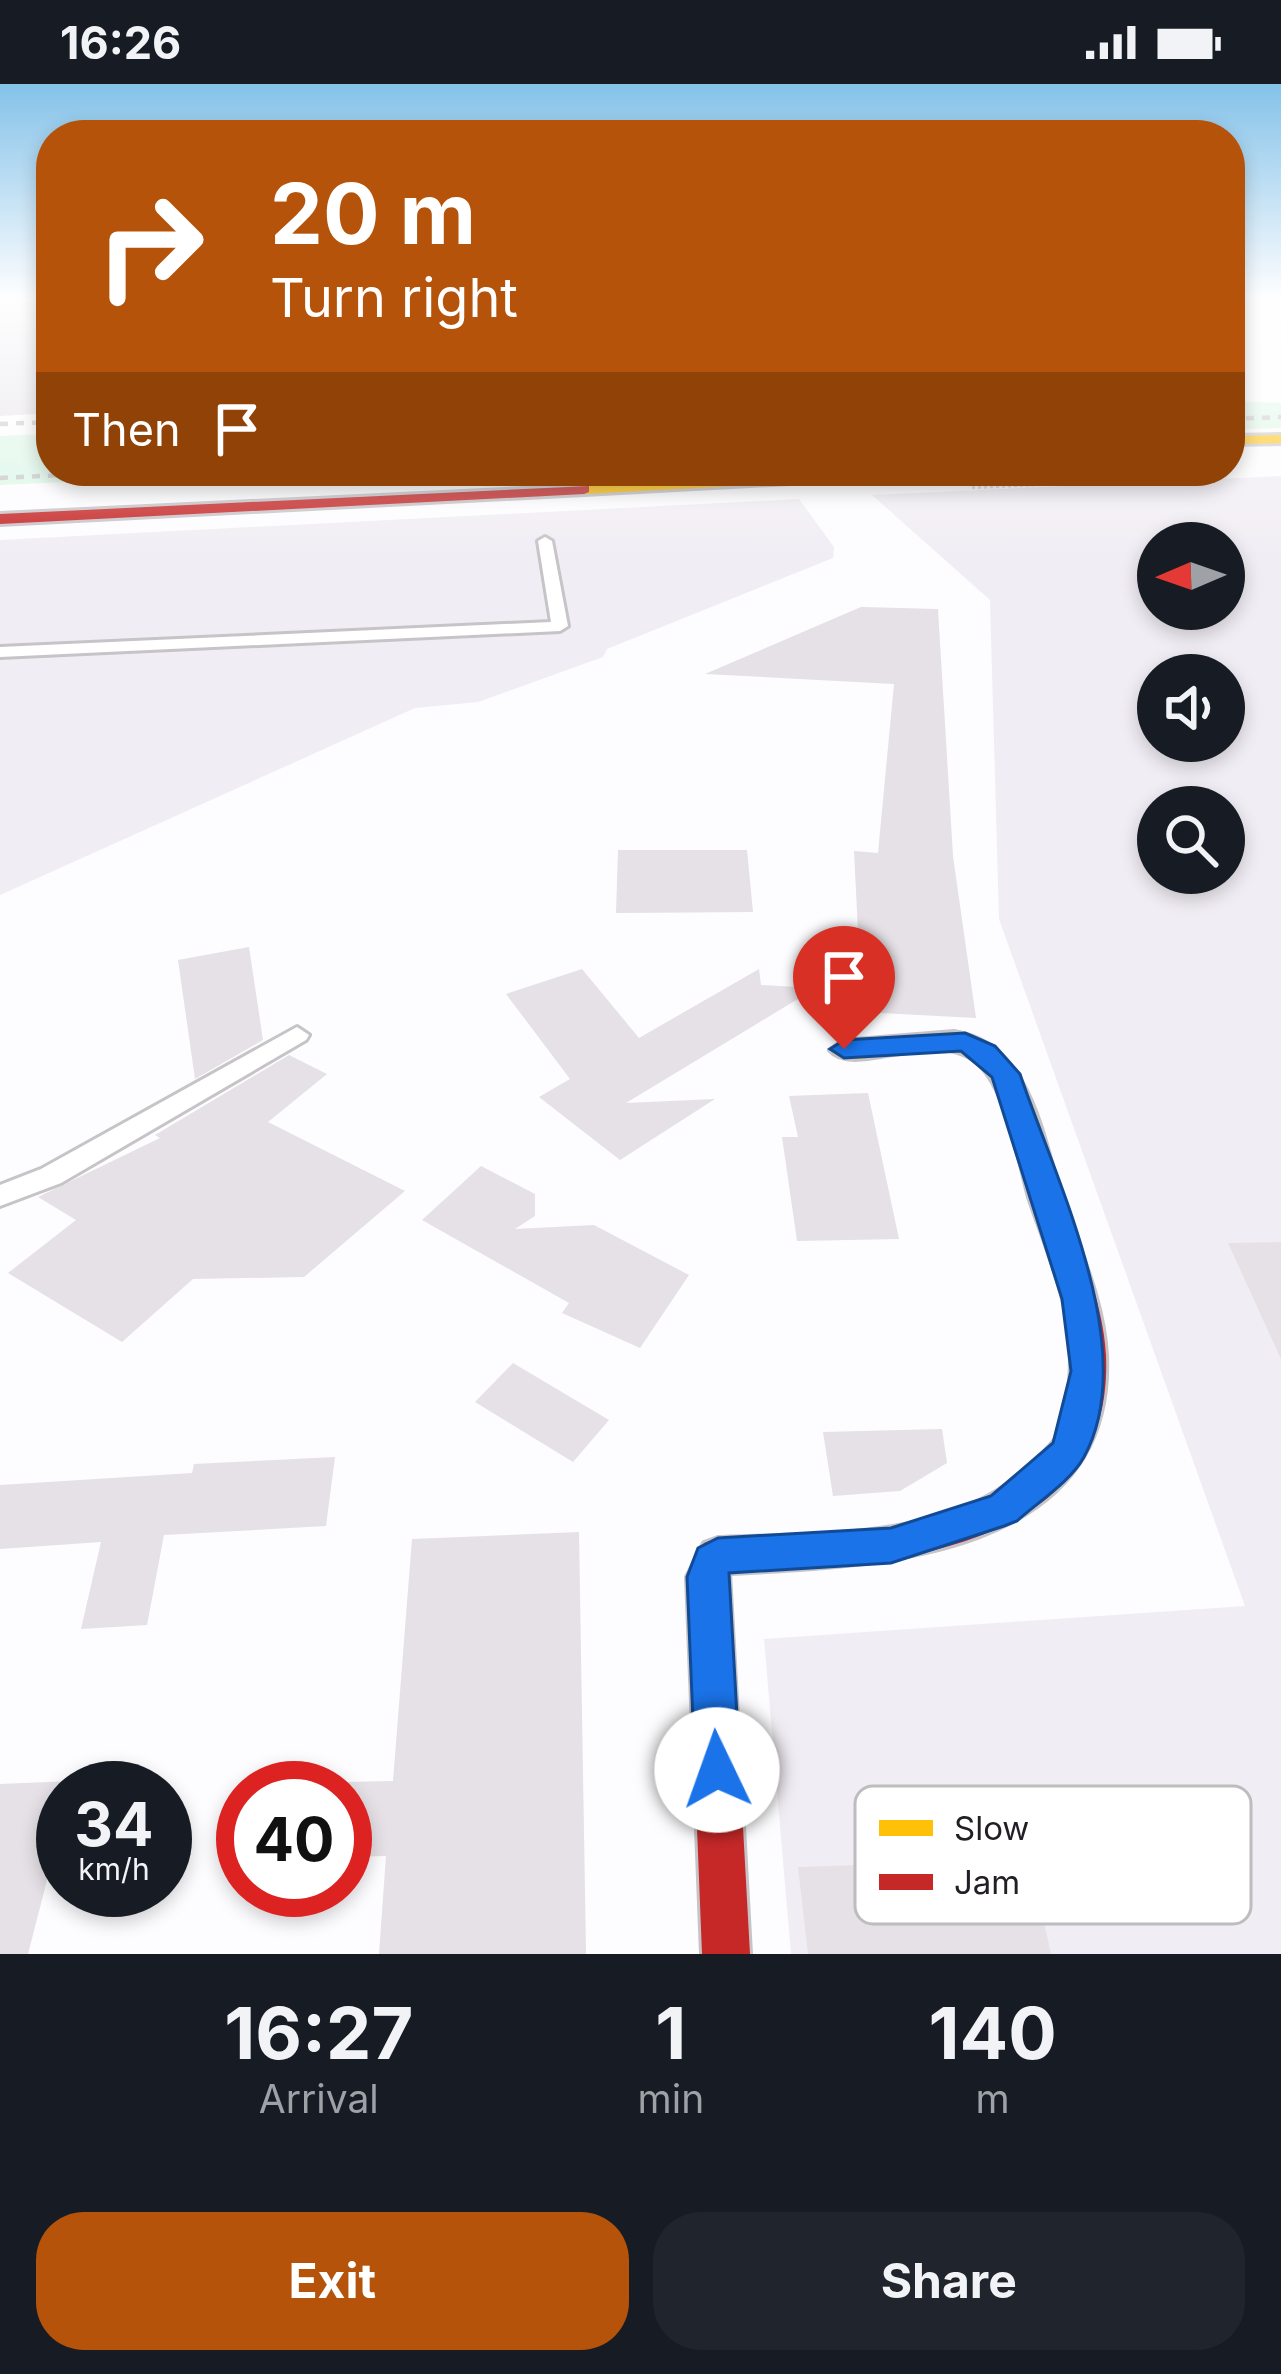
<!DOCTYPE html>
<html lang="en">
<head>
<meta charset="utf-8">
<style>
	:root { --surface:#171b24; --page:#20242c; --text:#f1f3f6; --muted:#9ea1a6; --accent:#b45309 }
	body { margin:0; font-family:Inter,sans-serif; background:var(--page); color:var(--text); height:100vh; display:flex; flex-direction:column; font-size:45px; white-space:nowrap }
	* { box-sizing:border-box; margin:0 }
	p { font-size:39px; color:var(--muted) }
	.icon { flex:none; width:66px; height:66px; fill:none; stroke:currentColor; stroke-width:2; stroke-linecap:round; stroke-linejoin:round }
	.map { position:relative; height:1870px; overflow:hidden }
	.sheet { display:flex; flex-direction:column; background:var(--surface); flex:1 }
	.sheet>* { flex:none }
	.banner { position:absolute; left:36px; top:36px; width:1209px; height:366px; border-radius:48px; box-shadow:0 6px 18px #0003; background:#b45309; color:#fff; overflow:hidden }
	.needle { width:78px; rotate:268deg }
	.controls { position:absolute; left:1137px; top:438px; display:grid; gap:24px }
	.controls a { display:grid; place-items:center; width:108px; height:108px; border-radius:50%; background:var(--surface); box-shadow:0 6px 18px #0003; font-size:60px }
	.speed { position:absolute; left:36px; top:1677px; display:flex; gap:24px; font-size:60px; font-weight:700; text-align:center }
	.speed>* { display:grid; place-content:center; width:156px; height:156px; border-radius:50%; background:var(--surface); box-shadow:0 6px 18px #0003; line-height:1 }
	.speed small { font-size:30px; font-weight:400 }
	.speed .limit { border:18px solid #d22; background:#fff; color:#111 }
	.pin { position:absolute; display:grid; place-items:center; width:102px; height:102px; color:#fff; margin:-123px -51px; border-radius:50% 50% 50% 0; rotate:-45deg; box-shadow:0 0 12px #0007 }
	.pin .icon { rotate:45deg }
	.me { position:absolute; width:132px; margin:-66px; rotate:357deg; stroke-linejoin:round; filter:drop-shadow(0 0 9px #0008) }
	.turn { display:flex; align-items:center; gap:42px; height:252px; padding:0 36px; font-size:54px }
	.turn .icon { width:156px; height:156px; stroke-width:2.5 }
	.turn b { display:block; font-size:84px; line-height:102px }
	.then { display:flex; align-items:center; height:114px; padding:0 36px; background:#0003; gap:24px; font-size:45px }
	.eta { display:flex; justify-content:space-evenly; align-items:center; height:204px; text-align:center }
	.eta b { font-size:72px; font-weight:700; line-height:84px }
	.button { display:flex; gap:24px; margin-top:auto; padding:24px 36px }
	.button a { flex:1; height:138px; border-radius:48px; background:var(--accent); color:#fff; font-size:48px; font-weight:700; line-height:138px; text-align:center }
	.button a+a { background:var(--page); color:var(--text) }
	.status { display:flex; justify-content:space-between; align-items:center; height:84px; padding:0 60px; background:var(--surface); direction:ltr }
	.status svg { height:33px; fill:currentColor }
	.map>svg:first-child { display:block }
	.built { fill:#f1edf4; fill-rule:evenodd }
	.green { fill:#dbf7e6 }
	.building { fill:#e5e1e6 }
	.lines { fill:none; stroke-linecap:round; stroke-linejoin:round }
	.lane-casing { stroke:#c7c4c8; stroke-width:6 }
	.slow-casing { stroke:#c7c4c8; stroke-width:6 }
	.jam-casing { stroke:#c7c4c8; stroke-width:6 }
	.path { stroke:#d8d7d8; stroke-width:4.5; stroke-dasharray:3 3; stroke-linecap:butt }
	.lane { fill:#fff; fill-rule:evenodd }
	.slow { fill:#ffc107; fill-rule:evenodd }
	.jam { fill:#c62828; fill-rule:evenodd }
	.rail { stroke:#c6c5c6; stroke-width:4.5; stroke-dasharray:8 8; stroke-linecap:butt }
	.route { fill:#1a73e8; stroke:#114b97; stroke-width:3 }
	.key { fill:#fff; stroke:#bdbcbe; stroke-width:3 }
	.key-label { font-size:33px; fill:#231e25 }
</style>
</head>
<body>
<div class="status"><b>16:26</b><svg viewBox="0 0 49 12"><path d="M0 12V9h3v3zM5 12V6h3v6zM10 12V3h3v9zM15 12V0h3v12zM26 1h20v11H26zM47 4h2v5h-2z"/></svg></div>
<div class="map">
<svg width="1281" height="1870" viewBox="0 0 1281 1870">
	<rect width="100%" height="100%" fill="#fdfcfe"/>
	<!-- built -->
	<path class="built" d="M1281,392V1870H791L764,1555L1245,1522L999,835L990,516L872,411ZM1158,459H1224V525H1158ZM1158,591H1224V657H1158ZM1158,723H1224V789H1158Z
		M799,415L834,463L833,474L607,565L603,573L478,618L415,624L0,811V456Z"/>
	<!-- green -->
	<path class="green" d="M1230,317L1281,319V344L1230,346Z
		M51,350V387H312L0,401V352Z"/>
	<!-- building -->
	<path class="building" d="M51,221V329L0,332V223Z
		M861,523L938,525L953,772L976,934L862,928L854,767L878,769L894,600L705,590Z
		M618,766H747L753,828L616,829Z
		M249,863L263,956L195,995L178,876Z
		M582,885L639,954L759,885L761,901L816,904L626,1019L715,1015L620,1076L539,1013L570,995L506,910Z
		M289,971L327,990L268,1038L405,1107L304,1193L193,1195L122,1258L8,1189L76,1136L38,1113L160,1054L155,1051Z
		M868,1009L899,1155L797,1157L782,1053H798L789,1012Z
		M481,1082L535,1110V1132L515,1145L594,1141L689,1191L640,1264L562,1229L569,1219L422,1136Z
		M1281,1158V1275L1228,1159Z
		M513,1279L609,1336L573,1378L475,1318Z
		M942,1345L947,1379L900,1407L833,1412L823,1348Z
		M335,1373L326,1442L164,1451L147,1541L81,1545L101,1458L0,1465V1401L192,1389L194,1380Z
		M579,1448L586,1870H379L386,1772L345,1773V1698L393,1697L412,1455Z
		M73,1697L71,1704H63V1734L28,1870H0V1700Z
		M1030,1775L1051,1870H808L798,1783Z"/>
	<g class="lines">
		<!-- lane casing -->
		<g class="lane-casing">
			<path id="lane" d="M0,213H51V217L0,219Z
				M545,453L552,457L568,542L560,547L0,573V563L551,538L538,457Z
				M297,943L309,951L306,956L61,1099L0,1122V1101L41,1085Z"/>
		</g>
		<!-- slow casing -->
		<g class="slow-casing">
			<path id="slow" d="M1281,351V359L1230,360V352Z
				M850,387H944L937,391L584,410L576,405L584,400Z
				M954,948C1029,959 1042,1052 1061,1113L1056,1121H1034L1029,1113C1018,1073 1011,1023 987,989C947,933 857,997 830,966L844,957Z"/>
		</g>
		<!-- jam casing -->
		<g class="jam-casing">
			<path id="jam" d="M589,402V408L584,410L0,440V430Z
				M1045,1102L1056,1105L1061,1113C1078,1163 1103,1216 1106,1271C1115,1474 875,1482 729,1489L750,1870H702L687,1493L704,1459L718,1454C819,1449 955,1458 1032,1380C1040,1372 1051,1363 1057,1353C1068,1331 1071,1297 1071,1272C1071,1218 1046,1164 1029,1113L1034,1105Z"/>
		</g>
		<!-- path -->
		<path class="path" d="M972,403L1227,391"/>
		<!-- lane -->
		<use href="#lane" class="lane"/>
		<!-- slow -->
		<use href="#slow" class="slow"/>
		<!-- jam -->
		<use href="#jam" class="jam"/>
		<!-- rail -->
		<path class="rail" d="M1230,335L1281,333
			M0,340L51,338
			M0,394L147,387"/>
	</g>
	<!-- sky -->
	<linearGradient id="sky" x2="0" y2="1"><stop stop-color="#84c2e9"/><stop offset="0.45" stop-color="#fefeff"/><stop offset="1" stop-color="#fefeff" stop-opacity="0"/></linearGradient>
	<rect width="1281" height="475" fill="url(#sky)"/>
	<!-- route -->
	<path class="route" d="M965,949L995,962L1020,990C1055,1095 1142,1267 1084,1373C1071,1397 1038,1418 1017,1437L1004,1442L891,1479L729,1489L740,1686L733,1702L717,1708L702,1702L695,1686L687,1493L698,1464L718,1454L891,1444L991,1412L1053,1359L1071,1287L1062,1215L992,993L961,967L844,974L830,965L844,956Z"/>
	<!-- legend -->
	<rect x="855" y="1702" width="396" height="138" rx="18" class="key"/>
	<rect x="879" y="1736" width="54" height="16" fill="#ffc107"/>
	<rect x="879" y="1790" width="54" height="16" fill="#c62828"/>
	<g class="key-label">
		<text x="954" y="1756">Slow</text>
		<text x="954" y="1810">Jam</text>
	</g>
</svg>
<div class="controls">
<a><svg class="needle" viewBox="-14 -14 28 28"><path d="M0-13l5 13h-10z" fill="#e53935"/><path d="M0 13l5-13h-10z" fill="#9ea1a6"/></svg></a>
<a><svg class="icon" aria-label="sound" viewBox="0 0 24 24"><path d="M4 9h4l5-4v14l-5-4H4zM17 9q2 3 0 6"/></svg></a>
<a><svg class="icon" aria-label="search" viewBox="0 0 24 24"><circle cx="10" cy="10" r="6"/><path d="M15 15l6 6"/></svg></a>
</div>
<div class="speed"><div>34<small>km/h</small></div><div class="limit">40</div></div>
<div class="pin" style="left:844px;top:965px;background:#d93025"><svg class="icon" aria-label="arrive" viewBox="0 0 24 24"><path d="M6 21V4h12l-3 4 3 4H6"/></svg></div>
<svg class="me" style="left:717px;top:1686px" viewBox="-20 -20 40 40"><circle r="19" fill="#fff"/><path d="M0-13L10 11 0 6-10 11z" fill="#1a73e8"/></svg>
<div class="banner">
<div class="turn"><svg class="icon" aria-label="right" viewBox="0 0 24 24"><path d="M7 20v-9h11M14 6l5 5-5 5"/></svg><div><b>20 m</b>Turn right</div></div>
<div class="then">Then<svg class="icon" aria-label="arrive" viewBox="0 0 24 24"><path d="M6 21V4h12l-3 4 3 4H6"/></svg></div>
</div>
</div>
<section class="sheet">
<div class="eta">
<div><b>16:27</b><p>Arrival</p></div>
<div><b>1</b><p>min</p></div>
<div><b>140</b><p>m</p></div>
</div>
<div class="button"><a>Exit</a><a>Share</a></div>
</section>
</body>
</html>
